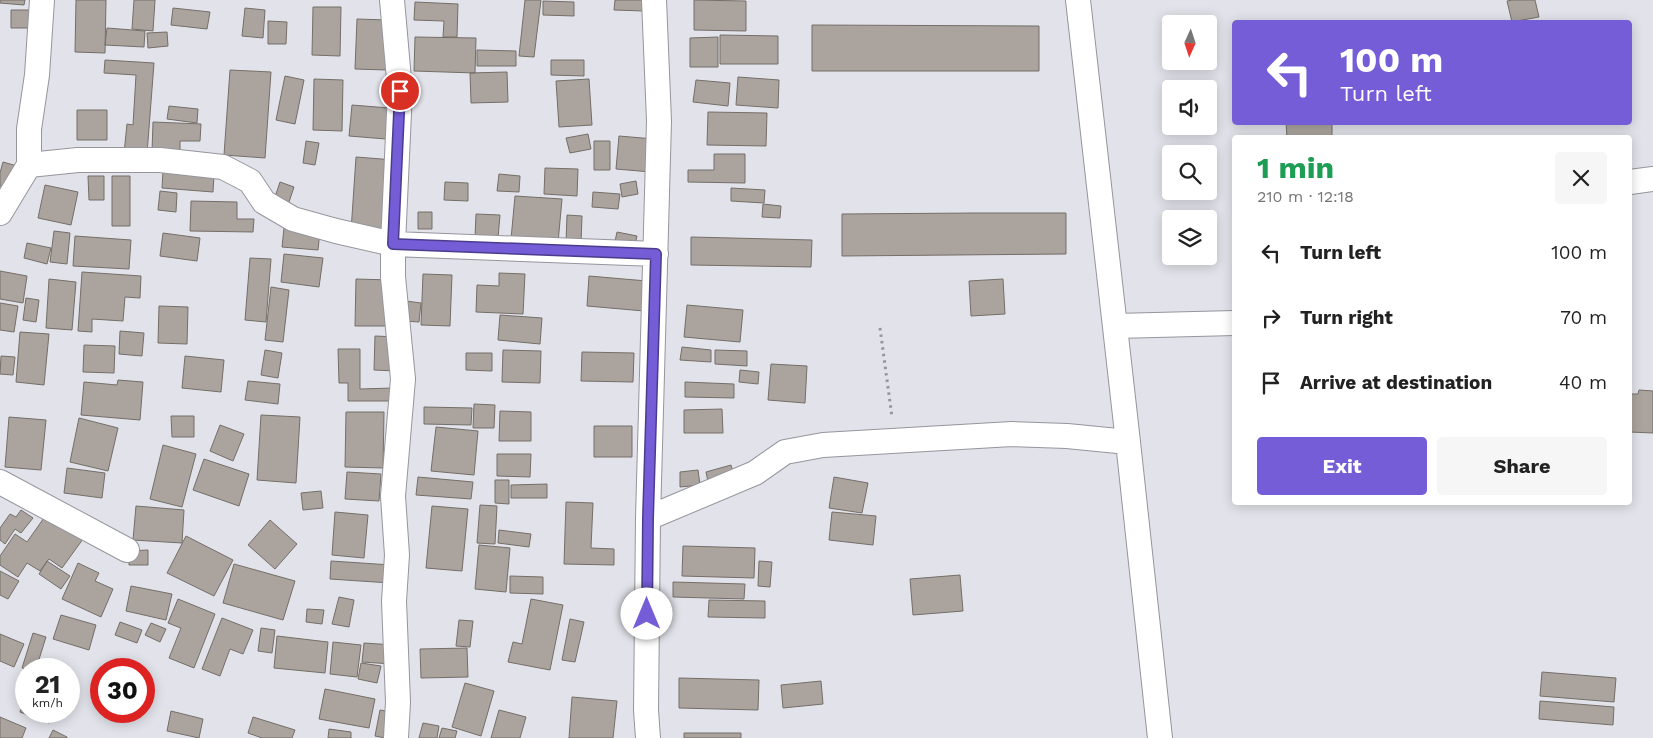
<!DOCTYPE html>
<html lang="en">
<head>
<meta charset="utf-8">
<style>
	:root { --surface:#fff; --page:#f6f6f6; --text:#222; --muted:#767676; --accent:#755dd8 }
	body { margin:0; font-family:"Work Sans",sans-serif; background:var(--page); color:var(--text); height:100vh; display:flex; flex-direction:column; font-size:19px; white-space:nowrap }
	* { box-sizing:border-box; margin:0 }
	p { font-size:16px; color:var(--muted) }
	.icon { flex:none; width:28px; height:28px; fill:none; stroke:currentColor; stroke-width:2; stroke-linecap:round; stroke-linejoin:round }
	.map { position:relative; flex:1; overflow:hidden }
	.details { position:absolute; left:1232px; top:135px; width:400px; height:370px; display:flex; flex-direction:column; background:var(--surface); border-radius:5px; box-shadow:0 2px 12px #0003 }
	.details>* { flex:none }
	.hud { position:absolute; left:1232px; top:20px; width:400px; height:105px; border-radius:5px; box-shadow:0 2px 12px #0003; background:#755dd8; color:#fff; overflow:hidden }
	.needle { width:32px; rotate:183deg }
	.controls { position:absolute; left:1162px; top:15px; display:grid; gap:10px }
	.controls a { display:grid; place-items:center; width:55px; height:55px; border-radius:5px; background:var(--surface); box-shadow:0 2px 12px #0003; font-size:25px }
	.speed { position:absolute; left:15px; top:658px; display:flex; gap:10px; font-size:25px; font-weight:700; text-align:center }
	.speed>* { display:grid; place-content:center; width:65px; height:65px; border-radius:50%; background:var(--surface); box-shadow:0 2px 12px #0003; line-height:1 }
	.speed small { font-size:12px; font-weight:400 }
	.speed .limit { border:8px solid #d22; background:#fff; color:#111 }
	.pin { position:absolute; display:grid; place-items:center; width:42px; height:42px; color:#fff; margin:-21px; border:2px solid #fff; border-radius:50%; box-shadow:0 1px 5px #0007 }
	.me { position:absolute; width:55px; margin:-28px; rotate:0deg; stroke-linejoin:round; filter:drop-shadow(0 0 4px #0008) }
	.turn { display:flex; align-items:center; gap:18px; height:105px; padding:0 25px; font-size:22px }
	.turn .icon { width:65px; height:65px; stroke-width:2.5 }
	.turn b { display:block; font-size:35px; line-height:42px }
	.round { display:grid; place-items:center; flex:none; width:52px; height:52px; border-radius:5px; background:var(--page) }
	.head { display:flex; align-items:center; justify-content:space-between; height:85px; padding:0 25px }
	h1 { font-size:30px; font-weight:700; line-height:38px; color:#1e9e55 }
	.cta { display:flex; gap:10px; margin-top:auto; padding:10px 25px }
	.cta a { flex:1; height:58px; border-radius:5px; background:var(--accent); color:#fff; font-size:20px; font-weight:700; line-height:58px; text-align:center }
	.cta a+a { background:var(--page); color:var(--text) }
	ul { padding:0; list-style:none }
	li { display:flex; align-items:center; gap:15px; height:65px; padding:0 25px }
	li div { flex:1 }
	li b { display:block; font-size:19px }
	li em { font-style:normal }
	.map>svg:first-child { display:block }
	.building { fill:#aba49e; stroke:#746e68 }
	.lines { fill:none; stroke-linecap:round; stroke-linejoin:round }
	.minor-casing { stroke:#96959d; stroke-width:26 }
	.path { stroke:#96969c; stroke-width:3; stroke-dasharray:2.5 4; stroke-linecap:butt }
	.minor { stroke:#fff; stroke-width:24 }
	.route-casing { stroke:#4c3c8c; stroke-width:12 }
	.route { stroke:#755dd8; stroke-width:9 }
</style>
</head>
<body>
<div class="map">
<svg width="1653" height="738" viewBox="0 0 1653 738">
	<rect width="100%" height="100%" fill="#e2e2ea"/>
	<!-- building -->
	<path class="building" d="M0,0H25L24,5L0,3Z
		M76,0H106L105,53L75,52Z
		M134,0H155L153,31L132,29Z
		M525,0H541L534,57L519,56Z
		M615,0H644V11L614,10Z
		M694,0L746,1V31L694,30Z
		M1512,0H1535L1539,17L1512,22L1507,1Z
		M543,1L574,2V16L543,15Z
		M415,2L458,4L457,37H443L444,21L414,20Z
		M313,7H341L340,56L312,55Z
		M173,8L210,12L207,29L171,25Z
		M245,8L265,10L263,38L242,36Z
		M11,10H39L38,28H11Z
		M357,19L387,20L386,70L355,69Z
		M268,21L287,22L286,44H268Z
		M812,25L1039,26V71H812Z
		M107,28L145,31L144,47L105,45Z
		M167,32L168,46L148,48L147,33Z
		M720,35L778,36V64H720Z
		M415,37L476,38L475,73L414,71Z
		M718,37V67H690V38Z
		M477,50L516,51V66H477Z
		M105,60L154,63L147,154L124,153L127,124L133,125L136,75L104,73Z
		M551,60H584V76L551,75Z
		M230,70L271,72L265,158L224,155Z
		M507,72L508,102L471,103L470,73Z
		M285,76L304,80L295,124L276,120Z
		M738,77L779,80L778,108L736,105Z
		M314,79L343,80L342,131L313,130Z
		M589,79L592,125L559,127L556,81Z
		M696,80L730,83L728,106L693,102Z
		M352,105L389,108L386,139L349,136Z
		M169,106L198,109L197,123L167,119Z
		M77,110H107V140H77Z
		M708,112L767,113L766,146L707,145Z
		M153,122L201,124L200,141H180V153L152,152Z
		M1286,122H1332V136L1287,138Z
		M588,134L591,149L570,153L566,138Z
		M619,136L654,139L651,172L616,169Z
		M306,141L319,143L315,165L303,163Z
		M594,141H610V170H594Z
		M714,154H745V183L688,182V170H714Z
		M356,157L394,160L389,234L351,231Z
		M3,162L17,166L10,189L0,186V173Z
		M545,168L578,169L577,196L544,194Z
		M163,171L214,175L213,192L162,188Z
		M499,174L520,176L519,192L497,191Z
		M88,176H104V200H89Z
		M112,176H130V226H112Z
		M636,181L638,194L622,197L620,184Z
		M280,182L294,187L288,205L274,200Z
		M445,182L468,183V201L444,200Z
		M45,185L78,192L71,225L38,218Z
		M731,188L765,190L764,203L731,201Z
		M160,191L177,193L176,212L158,210Z
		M593,192L620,194L618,209L592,207Z
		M515,196L562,199L558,243L511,239Z
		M191,201L237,202V219H254L253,232L190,231Z
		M763,204L781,206L780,218L762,217Z
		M418,212H432V229H418Z
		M974,213H1066V254L842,256V214Z
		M476,214L500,215L498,238L475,237Z
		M567,215L582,216L581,243H566Z
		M284,228L320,231L318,250L282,247Z
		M54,231L70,233L67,264L50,262Z
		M617,232L637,236L634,249L614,246Z
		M163,233L200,238L197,261L160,256Z
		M75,236L131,240L129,269L73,266Z
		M691,237L812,240L811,267L691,265Z
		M27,243L51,248L47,264L24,258Z
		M284,254L323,258L319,287L281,282Z
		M250,258L271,259L266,322L245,320Z
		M0,271L27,276L23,303L0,299Z
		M82,272L141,276L140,298L125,297L123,321L92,319V332L78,331Z
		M499,273L525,274L523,314L476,312L477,285L499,286Z
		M423,274L452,275L450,326L421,325Z
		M589,276L647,281L644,311L587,306Z
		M49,279L76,282L72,330L46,328Z
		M356,279L390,280L389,326H355Z
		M1003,279L1005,314L971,316L969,281Z
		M271,287L289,290L283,342L265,340Z
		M26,298L39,300L36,322L23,320Z
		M406,301L421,303L419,322L404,321Z
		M0,303L18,306L14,332L0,330Z
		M687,305L743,310L740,342L684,337Z
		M159,306L188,307L187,344L158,343Z
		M500,315L542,318L540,344L498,340Z
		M120,331L144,333L142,356L119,354Z
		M20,332L49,334L44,385L16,382Z
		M375,336L398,337L397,371L374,370Z
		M84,345L115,346L114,373L83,372Z
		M682,347L711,350V362L680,360Z
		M338,349H360V389L393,388V401H348V383H339Z
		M265,350L282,353L278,378L261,375Z
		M503,350L541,351L540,383L502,382Z
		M715,350L747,351V366L715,364Z
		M582,352L634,353L633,382L581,381Z
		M466,353H492V371L466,370Z
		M1,356L15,357L13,375L0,374Z
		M185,356L224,360L221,392L182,388Z
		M771,364L807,366L805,403L768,400Z
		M740,370L759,372L758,384L739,382Z
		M118,380L143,382L140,420L81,415L84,382L117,385Z
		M248,381L280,384L278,404L245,400Z
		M685,382L734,384V398L685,397Z
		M1639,390L1653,391V433L1630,432V394H1638Z
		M474,404L495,405L494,428H473Z
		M424,407L472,408L471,425L424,424Z
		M722,409L723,433H684V410Z
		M500,411L531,412V441H499Z
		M346,412H384L383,468L345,467Z
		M261,415L300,417L296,483L257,480Z
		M171,416H194V437H172Z
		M9,417L46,420L41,470L5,467Z
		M79,418L118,428L108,471L70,462Z
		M220,425L244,434L233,461L210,451Z
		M594,426H632V457H594Z
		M436,427L478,431L474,475L431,471Z
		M163,445L196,454L182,507L150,499Z
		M497,454H531L530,477L497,476Z
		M204,459L249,474L239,506L193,490Z
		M731,465L735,479L709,486L706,472Z
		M67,468L105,473L102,498L64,493Z
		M698,470L700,485L680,487V472Z
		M347,472L381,474L379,501L345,499Z
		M418,477L473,482L471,499L416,495Z
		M834,477L868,483L862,513L829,508Z
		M495,480H509V504L495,503Z
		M547,484V498H511V485Z
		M321,491L323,508L303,510L301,493Z
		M566,502L593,503L591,548L614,549V565L564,564Z
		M480,505L497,506L495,544L477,543Z
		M136,506L184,510L182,543L133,540Z
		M432,506L468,509L462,571L426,568Z
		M21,510L33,518L21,533L15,529L5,544L0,540V528L10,514L16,517Z
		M335,512L368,515L364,558L332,555Z
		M832,512L876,516L873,545L829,540Z
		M46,515L83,539L62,568L49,559L40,571L27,563L18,577L0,565V556L15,534L27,542Z
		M270,520L297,544L275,569L248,545Z
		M499,530L531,534L529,547L498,543Z
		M186,536L233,560L214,596L167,573Z
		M479,545L510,548L506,592L475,589Z
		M683,546L755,548L754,578L682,576Z
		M148,550V565H129V551Z
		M47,561L70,576L61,589L39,574Z
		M331,561L391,565L390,583L330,579Z
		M759,561L772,562L770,587L758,586Z
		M78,563L99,573L95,581L113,589L101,617L62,599Z
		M234,564L295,581L283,620L223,603Z
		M0,571L19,581L8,599L0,595Z
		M960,575L963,611L913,615L910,579Z
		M510,576L543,577V594L510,593Z
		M673,582L745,584L744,599L673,597Z
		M131,586L172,594L166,620L126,611Z
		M339,597L354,600L349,627L332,624Z
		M178,599L215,614L194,668L169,658L181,628L168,623Z
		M531,599L563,605L550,670L508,662L513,642L522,644Z
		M709,600L765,601V618L708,617Z
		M307,609L324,610L322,624L306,622Z
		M61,615L96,625L89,650L53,639Z
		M222,618L253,630L243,654L230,649L220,676L202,669Z
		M570,619L584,622L575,662L562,660Z
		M459,620L473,621L470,647L456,646Z
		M120,622L142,630L137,643L115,635Z
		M151,623L166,629L160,642L145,635Z
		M261,628L275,630L272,653L258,651Z
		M33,633L46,637L36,669H26L22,668Z
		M0,634L24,644L14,667L0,661Z
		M277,636L328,642L325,673L274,668Z
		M333,642L361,645L357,677L330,674Z
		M364,643L394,645L392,664L362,662Z
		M467,648L468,677L421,678L420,649Z
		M361,663L381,666L377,683L358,679Z
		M1542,672L1616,678L1614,702L1540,696Z
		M679,678L759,680L758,710L679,708Z
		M821,681L823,704L783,708L781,685Z
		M465,683L494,691L481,736L452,727Z
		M325,689L375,699L369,728L319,719Z
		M26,696V711H54L49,723L20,712Z
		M572,697L617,701L613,738H569Z
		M1540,701L1614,707L1613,725L1539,719Z
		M380,710L398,713L385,738L375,736Z
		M499,710L526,717L520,738H491Z
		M171,711L203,719L199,738L167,731Z
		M0,717L26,728L22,738H0Z
		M253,717L295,730L292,738H262L248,733Z
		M423,723L439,726L437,738H419Z
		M442,728L457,731L455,738H439Z
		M329,729L351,732V738H328Z
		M53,730L67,737V738H49Z
		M684,733H741V738H684Z"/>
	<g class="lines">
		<!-- minor casing -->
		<g class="minor-casing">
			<path id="minor" d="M392,0L400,91L393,244V277L403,379L393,496L397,555L394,601L398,702L396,738
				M1078,0L1128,442L1160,738
				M29,165L78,160H160L223,167L250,181L264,202L293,219L336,231L393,244L656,254
				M1630,182L1653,179
				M0,213L29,165V129L37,75L42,0
				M1115,326L1235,323
				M0,482L127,550
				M648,518L755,473L785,452L823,445L1012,434L1067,436L1128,442
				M648,738L646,710L648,518L659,121L654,0"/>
		</g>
		<!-- path -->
		<path class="path" d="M880,328L892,417"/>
		<!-- minor -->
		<use href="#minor" class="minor"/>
	</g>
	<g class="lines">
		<!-- route casing -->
		<g class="route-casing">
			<path id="route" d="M400,91L393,244L656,254L648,518L647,614"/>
		</g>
		<!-- route -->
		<use href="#route" class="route"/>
	</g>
</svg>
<div class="controls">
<a><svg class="needle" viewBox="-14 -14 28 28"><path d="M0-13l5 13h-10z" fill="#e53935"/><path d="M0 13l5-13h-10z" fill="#767676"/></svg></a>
<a><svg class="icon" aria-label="sound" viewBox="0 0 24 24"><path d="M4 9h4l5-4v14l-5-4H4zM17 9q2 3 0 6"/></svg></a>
<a><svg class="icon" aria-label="search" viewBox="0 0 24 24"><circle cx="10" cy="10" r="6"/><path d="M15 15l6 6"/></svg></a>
<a><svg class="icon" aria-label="layers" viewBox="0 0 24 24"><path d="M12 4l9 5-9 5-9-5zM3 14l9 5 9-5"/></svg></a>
</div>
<div class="speed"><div>21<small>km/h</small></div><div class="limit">30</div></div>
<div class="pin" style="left:400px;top:91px;background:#d93025"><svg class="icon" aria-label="arrive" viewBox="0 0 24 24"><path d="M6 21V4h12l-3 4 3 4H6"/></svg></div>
<svg class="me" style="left:647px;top:614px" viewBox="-20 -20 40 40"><circle r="19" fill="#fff"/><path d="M0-13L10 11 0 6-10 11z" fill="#755dd8"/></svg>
<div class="hud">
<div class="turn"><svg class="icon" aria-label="left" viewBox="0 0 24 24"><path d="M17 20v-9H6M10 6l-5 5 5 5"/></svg><div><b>100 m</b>Turn left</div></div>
</div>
<section class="details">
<div class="head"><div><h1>1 min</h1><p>210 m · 12:18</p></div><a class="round"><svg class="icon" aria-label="close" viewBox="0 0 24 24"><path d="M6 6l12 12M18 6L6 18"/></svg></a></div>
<ul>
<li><svg class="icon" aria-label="left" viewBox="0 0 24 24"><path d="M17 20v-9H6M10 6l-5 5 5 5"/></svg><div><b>Turn left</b></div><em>100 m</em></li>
<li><svg class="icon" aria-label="right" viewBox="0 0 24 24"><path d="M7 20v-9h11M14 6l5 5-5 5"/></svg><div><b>Turn right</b></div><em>70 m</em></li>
<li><svg class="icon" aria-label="arrive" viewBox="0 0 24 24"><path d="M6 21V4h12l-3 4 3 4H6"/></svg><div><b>Arrive at destination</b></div><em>40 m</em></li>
</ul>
<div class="cta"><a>Exit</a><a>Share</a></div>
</section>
</div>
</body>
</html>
